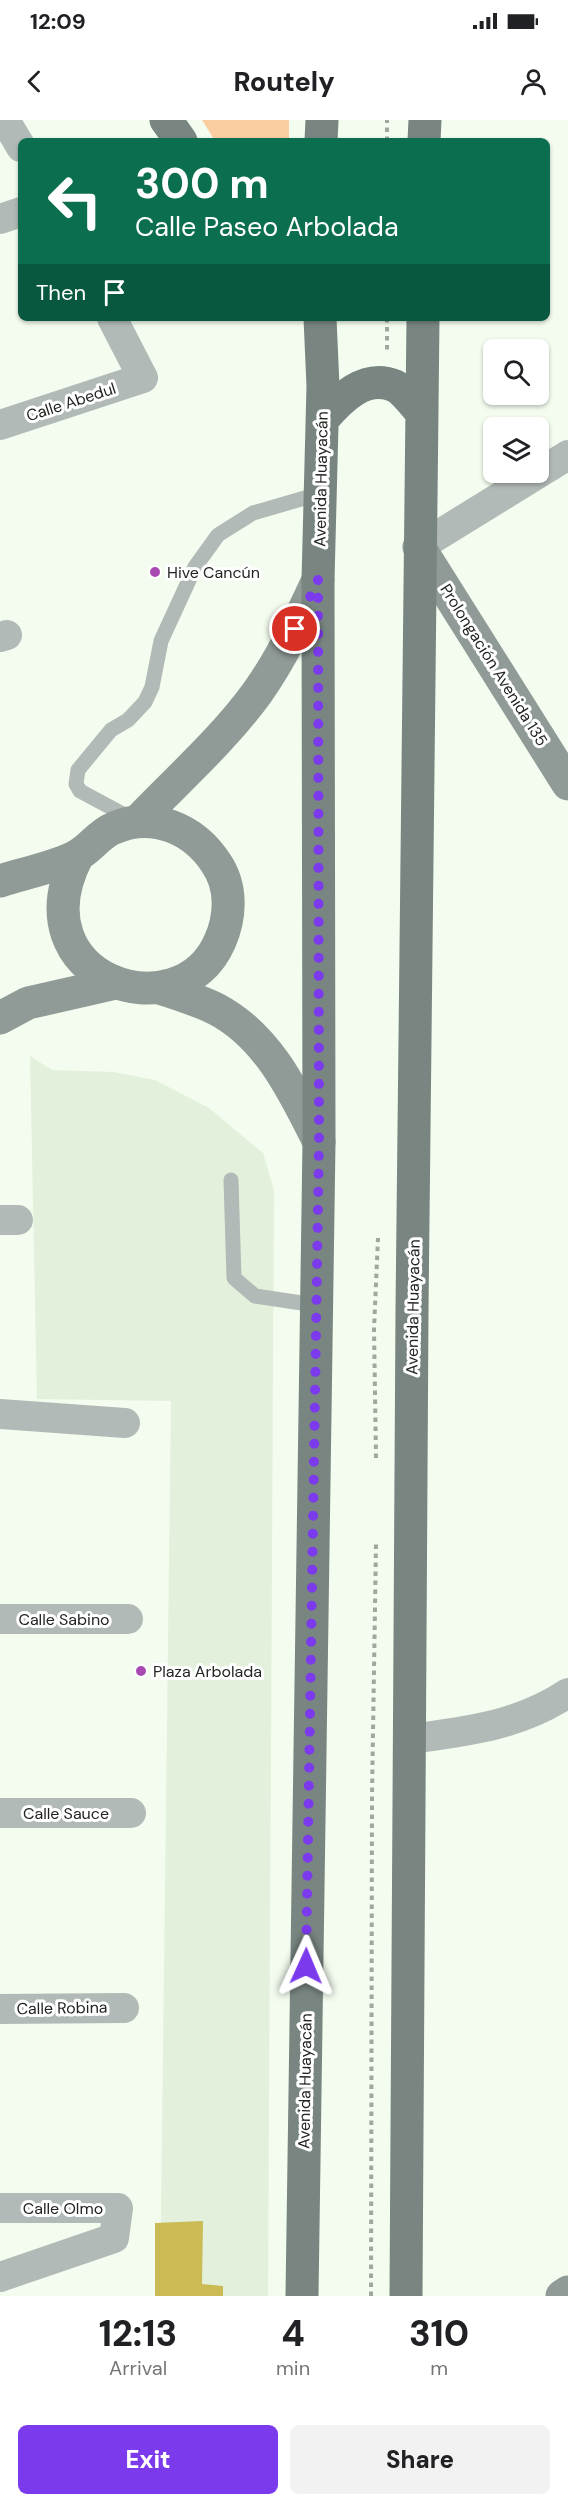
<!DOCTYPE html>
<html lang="en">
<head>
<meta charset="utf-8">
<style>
	:root { --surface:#fff; --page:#f2f2f2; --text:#202124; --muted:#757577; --accent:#7c3aed }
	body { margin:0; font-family:"DM Sans",sans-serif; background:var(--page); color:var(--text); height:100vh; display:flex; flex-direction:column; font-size:22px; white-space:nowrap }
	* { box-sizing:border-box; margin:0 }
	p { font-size:20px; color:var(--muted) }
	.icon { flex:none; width:33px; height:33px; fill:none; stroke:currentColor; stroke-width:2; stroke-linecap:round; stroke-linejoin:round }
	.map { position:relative; height:2176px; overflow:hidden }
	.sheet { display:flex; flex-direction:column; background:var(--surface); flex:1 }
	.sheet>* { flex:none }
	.hud { position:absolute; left:18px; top:18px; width:532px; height:183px; border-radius:9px; box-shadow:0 2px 4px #0004; background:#0b6e4f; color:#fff; overflow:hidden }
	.tools { position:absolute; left:483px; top:219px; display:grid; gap:12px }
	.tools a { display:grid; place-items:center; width:66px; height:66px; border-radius:9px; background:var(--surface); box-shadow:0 2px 4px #0004; font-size:30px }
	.pin { position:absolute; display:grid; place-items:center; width:51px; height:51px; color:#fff; margin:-26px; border:3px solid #fff; border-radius:50%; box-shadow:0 2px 6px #0007 }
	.me { position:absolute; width:66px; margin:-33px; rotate:1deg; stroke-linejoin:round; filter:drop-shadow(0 0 4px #0008) }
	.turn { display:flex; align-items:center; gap:21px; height:126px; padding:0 18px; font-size:27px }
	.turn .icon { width:78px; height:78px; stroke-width:2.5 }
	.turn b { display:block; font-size:42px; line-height:51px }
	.then { display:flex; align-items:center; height:57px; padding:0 18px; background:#0003; gap:12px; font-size:22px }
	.eta { display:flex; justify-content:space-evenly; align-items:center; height:102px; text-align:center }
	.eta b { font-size:36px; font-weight:800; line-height:42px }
	.button { display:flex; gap:12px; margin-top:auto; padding:12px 18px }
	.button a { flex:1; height:69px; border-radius:9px; background:var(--accent); color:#fff; font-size:24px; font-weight:800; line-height:69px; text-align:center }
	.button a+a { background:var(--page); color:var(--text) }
	.status { display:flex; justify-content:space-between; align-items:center; height:42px; padding:0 30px; background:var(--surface); direction:ltr }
	.status svg { height:16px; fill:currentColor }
	header { display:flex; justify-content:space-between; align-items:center; height:78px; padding:0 18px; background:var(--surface); font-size:27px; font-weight:800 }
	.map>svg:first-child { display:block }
	.built { fill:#e3f1dc }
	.green { fill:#fbcea1 }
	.building { fill:#cabb55 }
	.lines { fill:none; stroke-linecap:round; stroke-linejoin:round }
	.path { stroke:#a0a79d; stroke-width:4; stroke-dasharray:4.5 4.5; stroke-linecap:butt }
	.lane { stroke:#b2bab7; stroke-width:15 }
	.street { stroke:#b2bab7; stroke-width:30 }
	.secondary { stroke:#909b97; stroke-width:33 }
	.primary { stroke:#788580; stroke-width:33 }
	.route { stroke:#7c3aed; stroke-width:10; stroke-dasharray:0 18 }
	.poi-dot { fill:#a949b2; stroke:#fff; stroke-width:2 }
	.labels { text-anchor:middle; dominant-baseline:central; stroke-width:6; stroke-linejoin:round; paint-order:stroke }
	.street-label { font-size:16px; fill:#212520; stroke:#fff }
	.poi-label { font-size:16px; fill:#212520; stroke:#fff; text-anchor:start }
</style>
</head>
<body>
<div class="status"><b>12:09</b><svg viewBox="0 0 49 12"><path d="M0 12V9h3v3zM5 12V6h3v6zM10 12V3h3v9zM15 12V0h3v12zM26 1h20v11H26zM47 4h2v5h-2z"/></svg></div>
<header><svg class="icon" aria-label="back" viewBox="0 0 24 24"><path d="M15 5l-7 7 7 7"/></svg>Routely<svg class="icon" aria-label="person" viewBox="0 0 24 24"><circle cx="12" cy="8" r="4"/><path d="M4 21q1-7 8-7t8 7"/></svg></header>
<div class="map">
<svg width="568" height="2176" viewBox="0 0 568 2176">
	<rect width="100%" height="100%" fill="#f3fcee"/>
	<!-- built -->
	<path class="built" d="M30,936L52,950L114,952L155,960L209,988L263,1033L274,1070L268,2176H160L171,1281L37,1279Z"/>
	<!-- green -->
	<path class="green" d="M202,0H289V21H215Z"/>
	<!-- building -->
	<path class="building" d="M203,2101L202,2164L223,2166V2176H155V2103Z"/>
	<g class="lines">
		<!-- path -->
		<path class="path" d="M387,21V0
			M387,198V232
			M376,1338L374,1209L378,1118
			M371,2176L372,1676L376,1424"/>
		<!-- lane -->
		<path class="lane" d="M134,700L80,671L76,664L78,650L111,610L128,600L145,582L152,567L161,521L195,447L218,415L253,393L322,373
			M231,1060L234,1158L255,1176L315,1185"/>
		<!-- street -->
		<path class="street" d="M5,0L21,27
			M0,99L21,92
			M0,305L143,258L112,198
			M419,427L568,335
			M0,517L7,515
			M0,1100H18
			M0,1294L125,1303
			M0,1499H128
			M411,1619C468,1611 518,1606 568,1573
			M0,1693H131
			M0,1889L124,1888
			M0,2088H118L114,2118L0,2157"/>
		<!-- secondary -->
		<path class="secondary" d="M419,427L568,664
			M137,702C177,660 222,621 257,573C282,538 300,499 318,460
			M0,761C21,754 60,746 78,735C91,728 99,714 114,708C153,691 194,709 216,743C232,766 231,796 220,821C180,915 13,859 78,735
			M160,868C178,874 198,880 216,889C268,916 294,972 319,1022
			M0,898L28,883L116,863
			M562,2176L568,2172"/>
		<!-- primary -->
		<path class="primary" d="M166,0L181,21
			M321,21L322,0
			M424,21L425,0
			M323,299C340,279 365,253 395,266C405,271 414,285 422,293
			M302,2176L319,1022L318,460L323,266L320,198
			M406,2176L412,1190L423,198"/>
	</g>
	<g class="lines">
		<!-- route -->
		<path class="route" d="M295,509L318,460L319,1022L306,1846"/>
	</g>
	<!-- markers -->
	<g class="poi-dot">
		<circle cx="155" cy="452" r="6"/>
		<circle cx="141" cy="1551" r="6"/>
	</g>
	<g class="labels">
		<!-- street labels -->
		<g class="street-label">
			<text transform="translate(71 282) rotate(-18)">Calle Abedul</text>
			<text transform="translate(321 359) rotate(-89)">Avenida Huayacán</text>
			<text transform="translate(494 545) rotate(58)">Prolongación Avenida 135</text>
			<text transform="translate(413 1187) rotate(-89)">Avenida Huayacán</text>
			<text x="64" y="1499">Calle Sabino</text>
			<text x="66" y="1693">Calle Sauce</text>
			<text transform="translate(62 1888) rotate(-1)">Calle Robina</text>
			<text transform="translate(305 1961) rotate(-89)">Avenida Huayacán</text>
			<text x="63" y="2088">Calle Olmo</text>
		</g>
		<!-- poi labels -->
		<g class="poi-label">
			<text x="167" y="452">Hive Cancún</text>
			<text x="153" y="1551">Plaza Arbolada</text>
		</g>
	</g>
</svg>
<div class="tools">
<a><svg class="icon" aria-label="search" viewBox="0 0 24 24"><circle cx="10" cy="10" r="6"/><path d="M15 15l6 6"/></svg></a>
<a><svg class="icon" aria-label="layers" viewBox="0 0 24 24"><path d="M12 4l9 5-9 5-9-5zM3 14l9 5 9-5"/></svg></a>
</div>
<div class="pin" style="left:295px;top:509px;background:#d93025"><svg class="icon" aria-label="arrive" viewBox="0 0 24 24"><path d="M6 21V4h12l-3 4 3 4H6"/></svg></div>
<svg class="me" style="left:306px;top:1846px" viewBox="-20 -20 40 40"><path d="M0-17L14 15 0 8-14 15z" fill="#7c3aed" stroke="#fff" stroke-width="4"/></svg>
<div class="hud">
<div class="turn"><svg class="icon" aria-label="left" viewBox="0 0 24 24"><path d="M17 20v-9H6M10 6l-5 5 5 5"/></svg><div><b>300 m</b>Calle Paseo Arbolada</div></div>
<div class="then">Then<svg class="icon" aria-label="arrive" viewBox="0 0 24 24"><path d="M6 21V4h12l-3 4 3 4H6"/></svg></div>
</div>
</div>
<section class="sheet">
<div class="eta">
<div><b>12:13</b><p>Arrival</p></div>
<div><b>4</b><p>min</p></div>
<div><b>310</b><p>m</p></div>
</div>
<div class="button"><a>Exit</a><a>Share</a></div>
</section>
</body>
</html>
